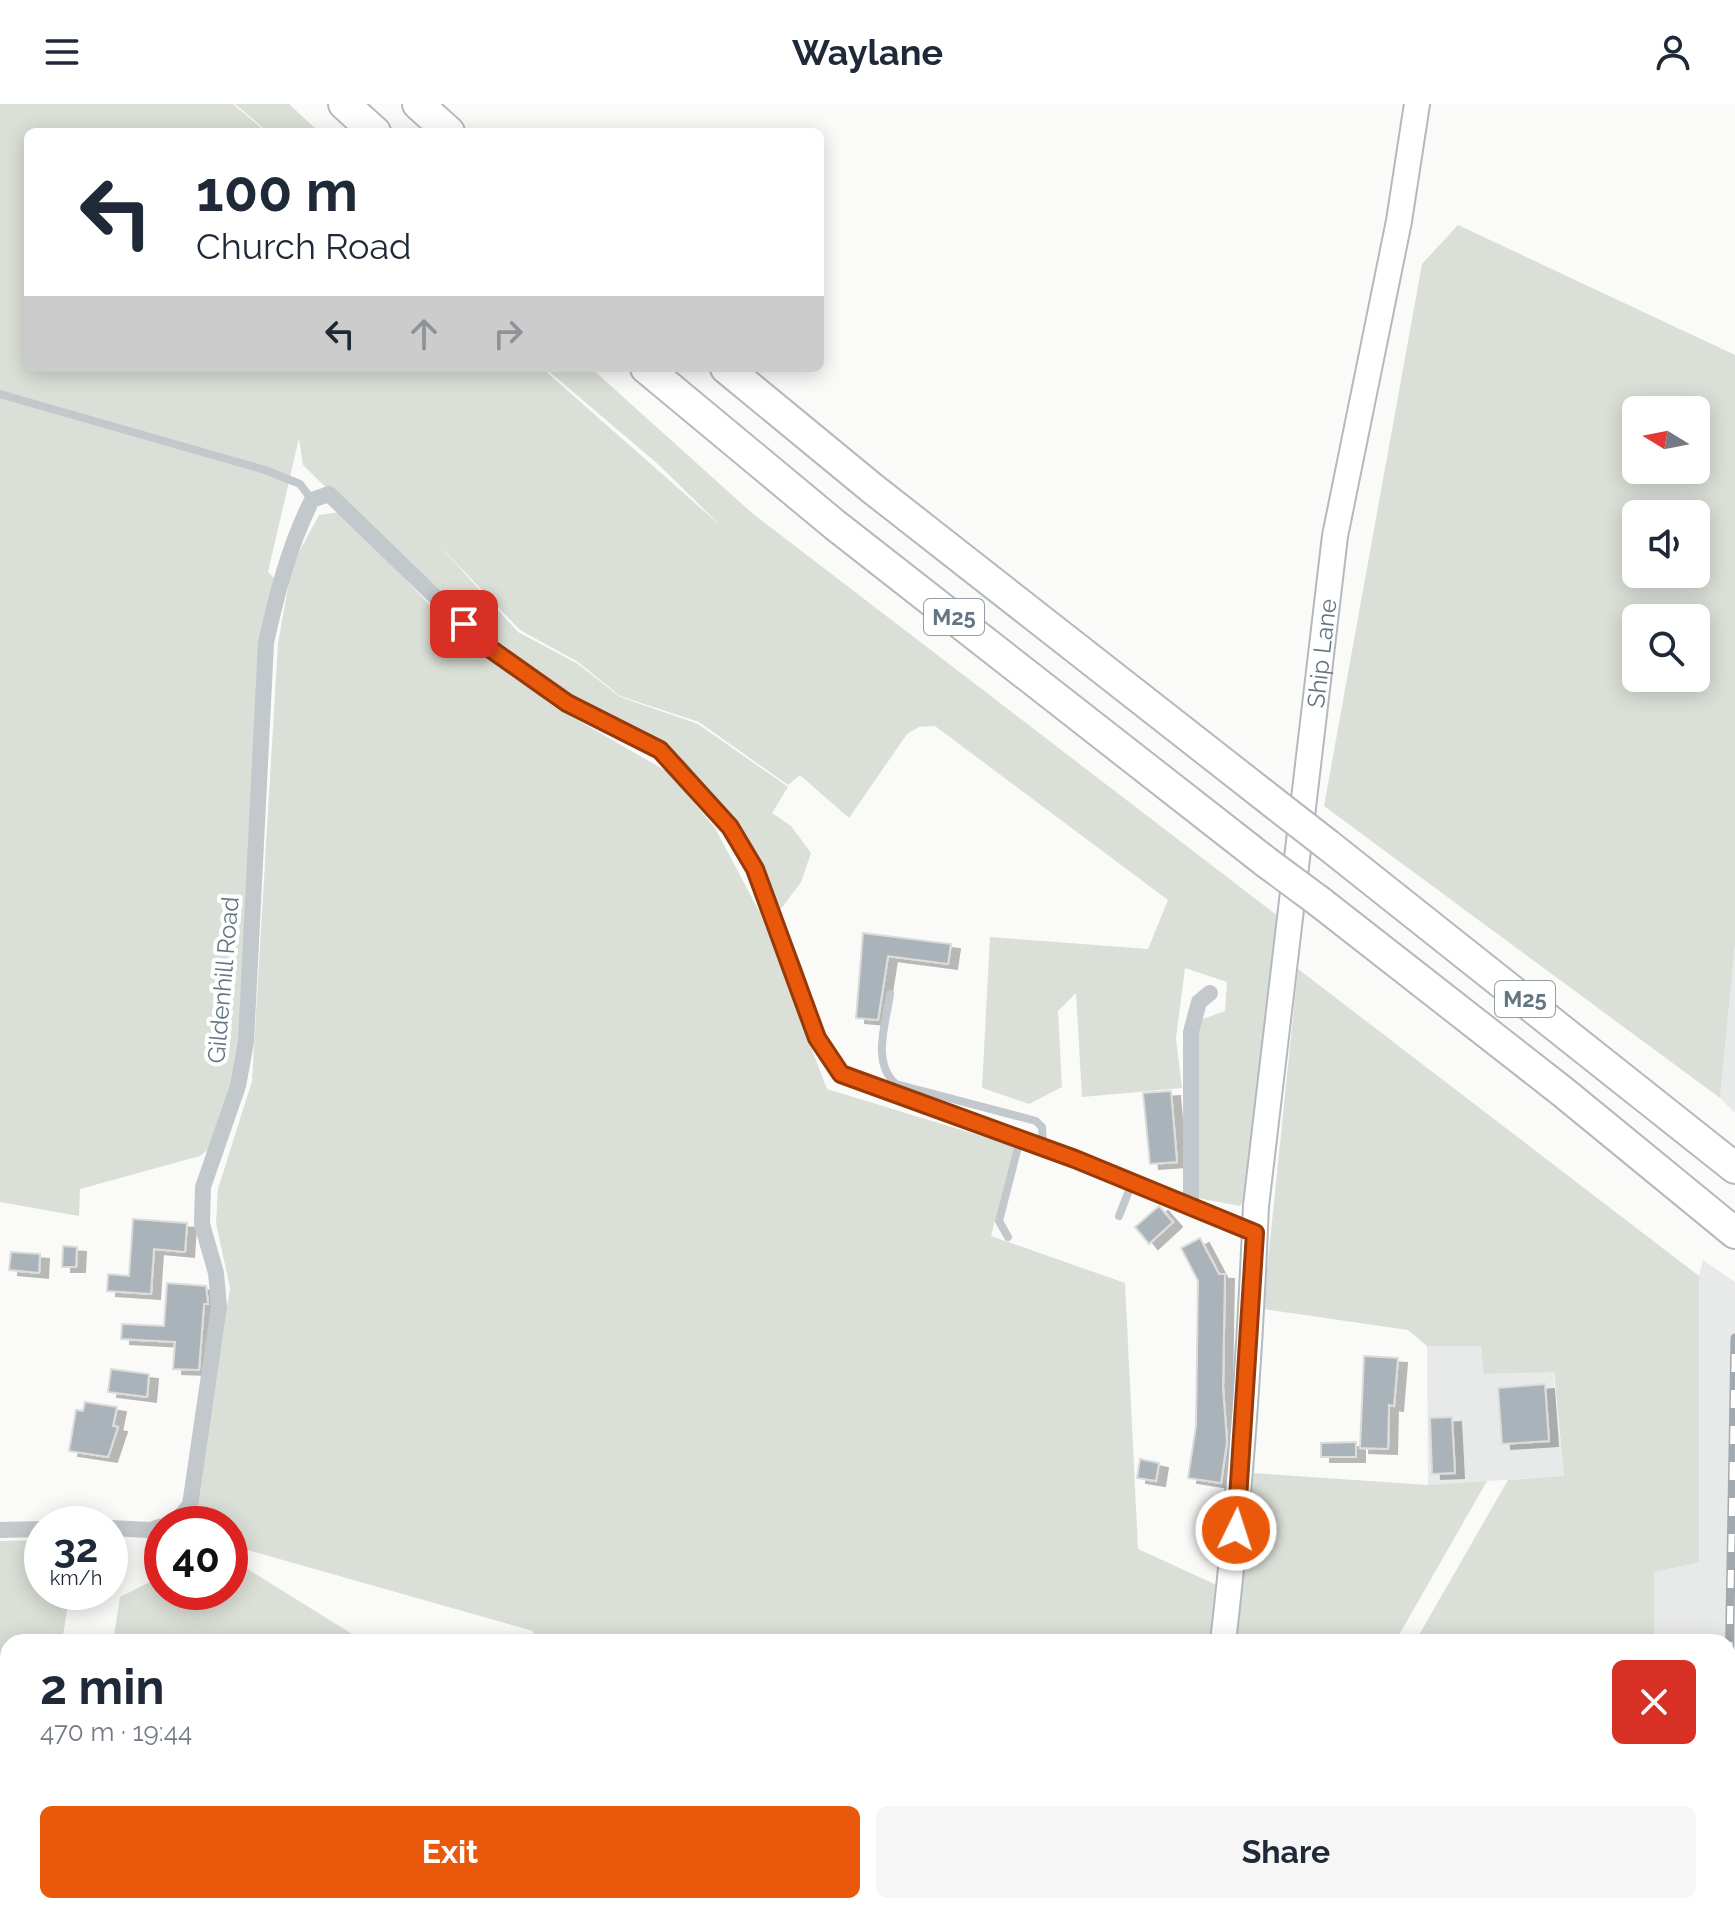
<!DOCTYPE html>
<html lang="en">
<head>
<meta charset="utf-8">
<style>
	:root { --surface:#fff; --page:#f6f6f7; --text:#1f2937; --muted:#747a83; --accent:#ea580c }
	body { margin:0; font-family:Raleway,sans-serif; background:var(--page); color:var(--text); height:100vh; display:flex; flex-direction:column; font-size:30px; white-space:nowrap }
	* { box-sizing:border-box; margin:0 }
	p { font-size:26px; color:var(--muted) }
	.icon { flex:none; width:44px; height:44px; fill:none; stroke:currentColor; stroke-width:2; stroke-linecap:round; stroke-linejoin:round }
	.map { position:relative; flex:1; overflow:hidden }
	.panel { position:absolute; left:0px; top:1530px; width:1736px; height:280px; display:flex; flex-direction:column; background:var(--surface); border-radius:24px 24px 0 0; box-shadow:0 4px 20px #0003 }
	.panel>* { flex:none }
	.top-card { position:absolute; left:24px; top:24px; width:800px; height:244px; border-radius:12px; box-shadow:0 4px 20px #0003; background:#fff; color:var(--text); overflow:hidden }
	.needle { width:52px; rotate:280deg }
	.buttons { position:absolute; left:1622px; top:292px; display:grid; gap:16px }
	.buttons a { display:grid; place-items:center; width:88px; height:88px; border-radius:12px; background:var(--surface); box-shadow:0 4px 20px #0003; font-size:40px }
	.speed { position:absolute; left:24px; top:1402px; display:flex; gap:16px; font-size:40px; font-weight:700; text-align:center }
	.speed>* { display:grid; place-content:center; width:104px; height:104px; border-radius:50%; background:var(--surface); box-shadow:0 4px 20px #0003; line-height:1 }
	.speed small { font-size:20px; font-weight:400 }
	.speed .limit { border:12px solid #d22; background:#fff; color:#111 }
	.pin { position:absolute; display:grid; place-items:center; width:68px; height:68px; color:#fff; margin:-34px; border-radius:16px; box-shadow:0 4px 12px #0006 }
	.me { position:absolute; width:88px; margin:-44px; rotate:4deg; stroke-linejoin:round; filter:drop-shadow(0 0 6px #0008) }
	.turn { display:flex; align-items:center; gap:28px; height:168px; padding:0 40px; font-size:36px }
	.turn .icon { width:104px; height:104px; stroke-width:2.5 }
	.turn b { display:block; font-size:56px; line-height:68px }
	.lanes { display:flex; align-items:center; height:76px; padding:0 40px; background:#0003; justify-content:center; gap:40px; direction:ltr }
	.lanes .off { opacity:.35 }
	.round { display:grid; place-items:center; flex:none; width:84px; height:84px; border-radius:12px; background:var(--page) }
	.overview { display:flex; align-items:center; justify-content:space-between; height:136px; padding:0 40px }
	h1 { font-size:48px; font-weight:700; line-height:60px }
	.button { display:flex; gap:16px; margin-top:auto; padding:16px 40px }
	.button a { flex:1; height:92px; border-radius:12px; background:var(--accent); color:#fff; font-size:32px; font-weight:700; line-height:92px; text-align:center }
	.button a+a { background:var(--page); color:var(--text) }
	header { display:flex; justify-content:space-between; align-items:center; height:104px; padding:0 40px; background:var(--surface); font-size:36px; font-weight:700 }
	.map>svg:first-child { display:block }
	.built { fill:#e8e9e9 }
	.green { fill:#dadfd7; fill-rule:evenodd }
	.building { fill:#aab3b9; stroke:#dcdcda; stroke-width:2; filter:url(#shadow) }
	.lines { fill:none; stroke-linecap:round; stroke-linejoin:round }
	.secondary-casing { stroke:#b3babf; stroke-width:28 }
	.highway-casing { stroke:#b4b9bd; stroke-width:34 }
	.lane { stroke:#c3c8cc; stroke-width:8 }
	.street { stroke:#c3c8cc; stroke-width:16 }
	.secondary { stroke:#fff; stroke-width:24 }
	.highway { stroke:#fff; stroke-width:30 }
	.rail-casing { stroke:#a2aab0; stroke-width:9 }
	.rail { stroke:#fff; stroke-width:6; stroke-dasharray:18; stroke-linecap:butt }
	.highway-bridge-casing { stroke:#b4b9bd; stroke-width:34; stroke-linecap:butt }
	.highway-bridge { stroke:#fff; stroke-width:30 }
	.route-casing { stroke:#983908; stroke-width:20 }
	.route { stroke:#ea580c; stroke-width:14 }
	.labels { text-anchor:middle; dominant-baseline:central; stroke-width:8; stroke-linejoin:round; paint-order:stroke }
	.shield { fill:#fff; stroke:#939fa8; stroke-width:2 }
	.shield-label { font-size:22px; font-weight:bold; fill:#657683 }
	.street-label { font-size:24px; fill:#657683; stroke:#fff }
</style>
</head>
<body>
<header><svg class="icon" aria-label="menu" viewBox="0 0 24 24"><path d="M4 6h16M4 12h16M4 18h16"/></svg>Waylane<svg class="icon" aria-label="person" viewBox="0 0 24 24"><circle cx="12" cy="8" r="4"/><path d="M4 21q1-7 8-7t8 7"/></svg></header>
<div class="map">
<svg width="1735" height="1810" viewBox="0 0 1735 1810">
	<defs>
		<filter id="shadow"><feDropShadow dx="9" dy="5" stdDeviation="0" flood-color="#0004"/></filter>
	</defs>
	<rect width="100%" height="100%" fill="#fafaf8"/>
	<!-- built -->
	<path class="built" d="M1735,840V1009L1720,994Z
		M1703,1156L1735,1178V1798L1728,1802V1538H1654V1468L1699,1457V1172Z
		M1427,1242H1481L1485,1270L1553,1267L1564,1372L1428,1381Z"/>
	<!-- green -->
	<path class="green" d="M0,0H233L266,28H28V264H542L721,422L659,361L545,264H591L752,409L1287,819L1248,1087L1240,1102L1197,1094L1194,980L1200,916L1225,907L1227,878L1185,864L1176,934L1182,984L1082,993L1076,889L1058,907L1062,983L1029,1000L982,984L990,833L1148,845L1168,796L935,622L919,623L907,630L849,714L800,671L788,681L699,618L620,592L578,558L520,526L436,438L518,528L578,560L620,593L698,620L788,683L772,709L791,722L811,749L801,778L775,813L756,764L681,662L485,540L303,361L299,334L268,468L277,477L243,938L214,1041L200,1052L80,1085L79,1112L0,1098Z
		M235,0H289L319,28H268Z
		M1458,121L1735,251V840L1720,994L1324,702L1422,160ZM1636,306H1696V366H1636ZM1636,410H1696V470H1636ZM1636,514H1696V574H1636Z
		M341,408L452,524L553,602L668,668L715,724L760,809L827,985L1014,1042L991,1132L1125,1179L1138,1445L1221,1483L1214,1538H536L533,1527L230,1441V1420H194L230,1184L216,1119L218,1085L252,977L278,539L292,461L319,411Z
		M1298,865L1699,1172V1458L1654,1468V1538H1415L1508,1376L1564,1372L1554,1268L1484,1270L1481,1242H1427L1408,1226L1263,1205Z
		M1253,1369L1428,1381L1487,1377L1395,1538H1235Z
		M42,1436V1488H70L62,1538H8V1661L0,1665V1437Z
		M230,1454L365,1538H113L120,1493L162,1472V1488H230Z
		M54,1802H456L452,1810H54Z
		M562,1802H1180L1163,1810H564Z
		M1609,1802H1706L1705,1810H1613Z"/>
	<!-- building -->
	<path class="building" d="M863,829L951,840L948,860L888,852L878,916L856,914Z
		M1171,987L1177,1058L1150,1060L1143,989Z
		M1159,1102L1173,1118L1149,1140L1135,1123Z
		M133,1115L187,1119L185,1148L154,1145L151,1190L107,1187L108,1170L129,1172Z
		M1200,1134L1219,1170H1225L1223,1283L1227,1338L1221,1379L1188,1374L1196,1322L1198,1177L1181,1144Z
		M63,1142L77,1143L76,1163H62Z
		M11,1148L40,1150L39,1169L9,1166Z
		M167,1179L206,1182L208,1200H204L199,1266L173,1265L175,1238L121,1235L122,1220L164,1222Z
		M1364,1252L1398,1254L1394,1302L1389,1301L1388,1345L1360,1344Z
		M111,1265L149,1270L147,1293L108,1288Z
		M1545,1280L1549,1337L1502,1340L1498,1284Z
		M85,1298L117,1303L113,1322L118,1323L108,1353L69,1347L76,1306L83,1307Z
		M1452,1313L1455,1369L1432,1370L1430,1314Z
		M1356,1338V1353H1321V1339Z
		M1140,1355L1159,1359L1156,1377L1137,1374Z"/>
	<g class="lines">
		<!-- secondary casing -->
		<g class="secondary-casing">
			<g id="secondary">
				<path id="s1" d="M1223,1538C1240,1393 1250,1248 1256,1102L1335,432L1399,117L1417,0"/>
				<path d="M1189,1810V1802"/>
			</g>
		</g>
		<!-- highway casing -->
		<g class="highway-casing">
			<path id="highway" d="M344,0L375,28
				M418,0L449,28
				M646,264L835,421L1266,758
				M726,264L873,385L1274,699
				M1328,741L1735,1064
				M1320,798L1563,988L1735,1129"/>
		</g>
		<!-- lane -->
		<path class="lane" d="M0,290L265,366L300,380L312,396
			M890,890C886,919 871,959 896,980L1036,1017L1042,1023L1043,1042
			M1119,1112L1132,1079
			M1008,1133L999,1117L1020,1035
			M1412,1802L1421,1810
			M1255,1803L1262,1810
			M1340,1810L1370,1802"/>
		<!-- street -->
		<path class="street" d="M1191,1103V928L1199,898L1210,889
			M167,1420L176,1417L190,1401L219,1203L216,1169L202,1120L203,1083L238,982L246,938L266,539C277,489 289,442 312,396L329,390L485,541L567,599L660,646L680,664L730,723L755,765L795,867L817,934L841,970L1075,1055L1255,1129
			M110,1424L150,1426L162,1422
			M0,1426L42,1425"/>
		<!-- secondary -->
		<use href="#secondary" class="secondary"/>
		<!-- highway -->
		<use href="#highway" class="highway"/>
		<!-- rail casing -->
		<g class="rail-casing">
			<path id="rail" d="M1728,1628L1735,1234
				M1724,1810V1802"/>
		</g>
		<!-- rail -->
		<use href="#rail" class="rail"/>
		<!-- highway-bridge casing -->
		<g class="highway-bridge-casing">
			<path id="highway-bridge" d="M1274,699L1328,741
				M1266,758L1320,798"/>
		</g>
		<!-- highway-bridge -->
		<use href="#highway-bridge" class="highway-bridge"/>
	</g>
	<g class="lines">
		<!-- route casing -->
		<g class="route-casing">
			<path id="route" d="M464,520L485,541L567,599L660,646L730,723L755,765L817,934L841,970L1075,1055L1255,1129L1236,1426"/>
		</g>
		<!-- route -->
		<use href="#route" class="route"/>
	</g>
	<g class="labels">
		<!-- shield labels -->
		<g class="shield">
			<rect x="924" y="495" width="60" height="36" rx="6"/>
			<rect x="1495" y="877" width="60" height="36" rx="6"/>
		</g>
		<g class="shield-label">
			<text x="954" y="513">M25</text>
			<text x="1525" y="895">M25</text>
		</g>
		<!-- street labels -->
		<g class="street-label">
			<text stroke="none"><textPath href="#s1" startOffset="994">Ship Lane</textPath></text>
			<text transform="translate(223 876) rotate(-85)">Gildenhill Road</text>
		</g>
	</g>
</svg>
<div class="buttons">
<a><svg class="needle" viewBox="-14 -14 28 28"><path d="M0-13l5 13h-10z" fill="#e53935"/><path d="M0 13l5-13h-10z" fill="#747a83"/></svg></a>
<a><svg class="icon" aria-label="sound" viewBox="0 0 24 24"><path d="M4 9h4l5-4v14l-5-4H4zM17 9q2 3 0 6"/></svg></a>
<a><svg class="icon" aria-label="search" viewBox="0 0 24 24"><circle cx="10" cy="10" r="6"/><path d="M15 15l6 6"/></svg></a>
</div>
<div class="speed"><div>32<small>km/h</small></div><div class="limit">40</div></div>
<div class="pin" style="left:464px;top:520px;background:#d93025"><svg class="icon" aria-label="arrive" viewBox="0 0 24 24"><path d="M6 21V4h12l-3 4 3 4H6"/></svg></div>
<svg class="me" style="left:1236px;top:1426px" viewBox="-20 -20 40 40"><circle r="17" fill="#ea580c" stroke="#fff" stroke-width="3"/><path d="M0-11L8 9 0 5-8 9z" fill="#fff"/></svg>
<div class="top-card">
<div class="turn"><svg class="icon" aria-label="left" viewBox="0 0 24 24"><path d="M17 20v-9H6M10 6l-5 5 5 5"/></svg><div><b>100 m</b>Church Road</div></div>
<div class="lanes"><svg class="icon" aria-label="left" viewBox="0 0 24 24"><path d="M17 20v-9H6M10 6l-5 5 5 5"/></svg><svg class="icon off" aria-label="ahead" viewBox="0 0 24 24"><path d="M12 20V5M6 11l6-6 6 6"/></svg><svg class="icon off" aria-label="right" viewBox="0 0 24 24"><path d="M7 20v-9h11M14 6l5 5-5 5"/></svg></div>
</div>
<section class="panel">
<div class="overview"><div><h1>2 min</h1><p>470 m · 19:44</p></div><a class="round" style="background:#d93025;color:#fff"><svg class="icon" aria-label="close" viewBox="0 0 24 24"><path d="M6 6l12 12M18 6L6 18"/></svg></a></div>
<div class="button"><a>Exit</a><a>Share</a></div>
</section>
</div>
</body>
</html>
